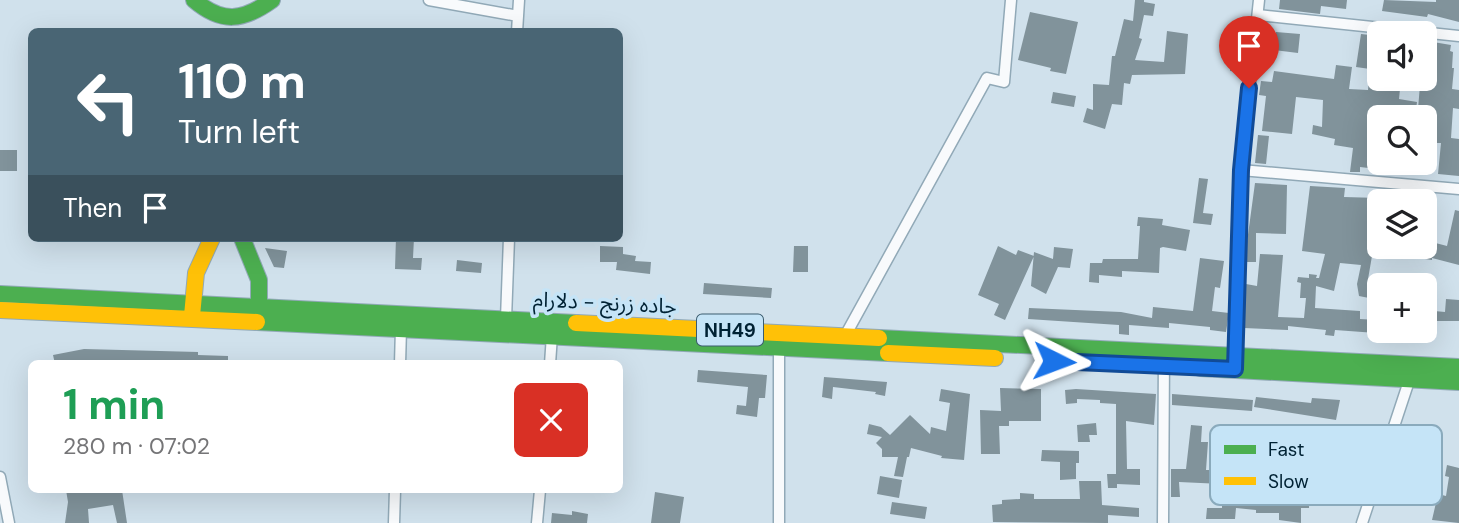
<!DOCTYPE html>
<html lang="en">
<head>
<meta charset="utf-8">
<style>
	:root { --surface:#fff; --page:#f6f6f6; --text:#202124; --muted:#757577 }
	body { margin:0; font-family:"DM Sans","Noto Sans Arabic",sans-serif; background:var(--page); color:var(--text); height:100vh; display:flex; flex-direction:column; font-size:26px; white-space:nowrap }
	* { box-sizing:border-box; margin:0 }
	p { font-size:23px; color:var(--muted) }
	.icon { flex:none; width:38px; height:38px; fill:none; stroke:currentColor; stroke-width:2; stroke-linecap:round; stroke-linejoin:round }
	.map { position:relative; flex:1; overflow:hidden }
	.details { position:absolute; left:28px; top:360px; width:595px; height:133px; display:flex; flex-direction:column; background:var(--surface); border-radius:10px; box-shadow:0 7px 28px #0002 }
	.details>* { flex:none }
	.hud { position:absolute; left:28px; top:28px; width:595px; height:214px; border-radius:10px; box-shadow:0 7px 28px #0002; background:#496574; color:#fff; overflow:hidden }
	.buttons { position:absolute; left:1367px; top:21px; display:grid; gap:14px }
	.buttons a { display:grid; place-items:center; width:70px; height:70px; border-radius:10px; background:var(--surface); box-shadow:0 7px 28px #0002; font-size:35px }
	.pin { position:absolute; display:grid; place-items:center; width:60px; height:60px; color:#fff; margin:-72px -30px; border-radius:50% 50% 50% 0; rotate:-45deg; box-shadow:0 0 7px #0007 }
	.pin .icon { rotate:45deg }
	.me { position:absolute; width:77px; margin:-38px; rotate:93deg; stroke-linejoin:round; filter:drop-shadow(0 0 5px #0008) }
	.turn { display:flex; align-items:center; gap:24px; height:147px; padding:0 35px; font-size:32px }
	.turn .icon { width:91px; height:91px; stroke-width:2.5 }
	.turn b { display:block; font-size:49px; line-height:60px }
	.then { display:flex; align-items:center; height:66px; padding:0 35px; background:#0003; gap:14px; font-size:26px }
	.round { display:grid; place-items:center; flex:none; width:74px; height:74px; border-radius:10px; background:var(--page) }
	.head { display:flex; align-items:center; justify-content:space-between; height:119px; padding:0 35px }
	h1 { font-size:42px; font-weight:700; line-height:52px; color:#1e9e55 }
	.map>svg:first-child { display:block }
	.building { fill:#81939b }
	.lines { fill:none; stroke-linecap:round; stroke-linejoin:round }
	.street-casing { stroke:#91a9b7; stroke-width:13 }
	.fast-casing { stroke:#91a9b7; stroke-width:18 }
	.slow-casing { stroke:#91a9b7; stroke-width:18 }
	.street { stroke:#f8fafc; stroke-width:10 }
	.fast { stroke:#4caf50; stroke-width:16 }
	.slow { stroke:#ffc107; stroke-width:16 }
	.route-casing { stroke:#114b97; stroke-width:18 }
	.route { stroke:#1a73e8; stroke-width:12 }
	.labels { text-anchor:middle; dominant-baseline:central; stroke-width:7; stroke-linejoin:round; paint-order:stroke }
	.shield { fill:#c5e4f7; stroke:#3b5c6e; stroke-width:2 }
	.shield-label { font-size:19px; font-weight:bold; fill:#002234 }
	.street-label { font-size:21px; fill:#002234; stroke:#c5e4f7 }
	.key { fill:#c5e4f7; stroke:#8aaabc; stroke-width:2 }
	.key-label { font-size:19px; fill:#002234 }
</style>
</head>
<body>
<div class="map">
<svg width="1459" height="523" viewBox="0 0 1459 523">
	<rect width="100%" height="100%" fill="#d0e1ec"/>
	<!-- building -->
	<path class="building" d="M1135,0H1144V2L1155,4L1153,16L1144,15L1139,38L1142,39L1135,60L1164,62L1167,31L1188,34L1185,74L1132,75L1130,84L1124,83L1122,105L1112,104L1105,129L1083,122L1087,108L1093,110V84L1109,85L1112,56H1115L1124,19L1133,21Z
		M1280,0H1347L1346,9L1321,6L1320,14L1279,9Z
		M1384,0L1436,2V0H1459V22L1428,14L1427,17L1382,11Z
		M1030,12L1078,22L1066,74L1050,71L1051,68L1018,60Z
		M1276,32L1300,34L1298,53L1274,50Z
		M1361,34L1379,36V79H1401L1399,99L1417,102L1415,117H1379L1378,137H1373L1370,157L1378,158L1377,169L1360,167V172H1350L1353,148L1334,145L1335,139L1312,134L1313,125L1322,127L1323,100L1296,97L1292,134L1262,131L1266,96L1259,95L1261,81L1272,82L1274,71L1334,79L1336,65L1352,67L1349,89L1368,90L1370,69L1356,67Z
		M1233,41H1247L1243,72L1230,71Z
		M1427,41L1451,45L1450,51L1453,52L1452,68H1454L1452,89L1459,90V109L1453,108L1451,138L1459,139V176L1438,174L1441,143H1433L1435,116H1433V111L1418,109L1420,85L1424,79Z
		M1053,92L1076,96L1074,107L1051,103Z
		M1258,135L1269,136L1266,164L1255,163Z
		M0,150H17V171H0Z
		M1199,178L1208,179L1203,213L1213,214L1211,225L1193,223Z
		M1255,183L1287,185L1286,234L1256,233V262H1246L1247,242Z
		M1310,186L1345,188L1344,197L1379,198V247H1424V240L1447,246L1455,210L1459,211V265L1432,258V260L1404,256L1403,258L1372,256L1367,285L1376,287L1374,299L1359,296L1357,284L1361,265L1340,263L1334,291L1316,286L1315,308L1360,311V319L1377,320L1376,333L1335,330L1334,336L1325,335L1326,330L1288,326V330L1244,328L1246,284L1257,286L1260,254L1283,255L1278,317L1304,318L1306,298H1300L1301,283L1297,282L1298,277L1309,278V274L1317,275L1316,278H1319L1325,254L1302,251Z
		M1138,217L1163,219L1162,225L1190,230L1186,251L1163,247L1160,248L1159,273L1122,271V277L1099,275V283L1089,282L1090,263H1102L1103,259H1138L1140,226H1137Z
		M396,238H414L413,258H422L421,270L395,269Z
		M600,246L623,247V254L636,256L635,261L651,262L650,274L616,270L617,262H600Z
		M794,246H808V272H793Z
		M998,246L1016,255L1018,250L1034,256L1005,320L994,315L999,304L978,295Z
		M1054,247L1073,249L1070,268L1058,267L1046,294L1031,286L1034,252L1053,259Z
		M265,248L287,251L284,268L274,267Z
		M1200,258L1224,261L1220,288L1215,287L1212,311L1229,313L1226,332L1210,330V327L1169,323V328L1129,325V335L1119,334V325L1028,319L1029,308L1121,312L1152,318L1153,307L1193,311Z
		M457,260L482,263L481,273L456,271Z
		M704,283L772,288L771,298L703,294Z
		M1446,299L1459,300V321H1424V310L1445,312Z
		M84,349L198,352V355L228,356V364H55L53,355Z
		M698,370L767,375L765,398H759L757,417L736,414L737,405L746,406L748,387L697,382Z
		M824,377L887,382L885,396L875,394L876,392L833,387L832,399L822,397Z
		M1000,388L1041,389V421H1009V426H999L1000,454H981L980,410L1001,411Z
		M941,389L970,394L964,460L941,458L942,456L911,448L909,457H907L903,477L894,476L898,457H882V449L876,443L882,437L867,434L869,424L881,427L890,435L910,415L930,434L931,427L946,431L950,403L939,401Z
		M1076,389L1156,394L1154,425L1126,421L1127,469H1140V485L1117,484V488H1108L1107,474H1116V404L1100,403V400L1077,399V403L1066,404L1065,390Z
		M1172,394L1253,400L1252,411L1172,405Z
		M1256,397L1311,403L1312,398L1340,400L1336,420L1254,407Z
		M1096,423L1097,435H1089L1090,442H1078L1077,425Z
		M1191,425L1202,426L1201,442H1208L1206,470H1247L1246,490L1284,491V474L1265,473V470L1248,471L1247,453L1265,452V447L1283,448V452H1291L1290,466L1293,467L1292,473H1310L1309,508H1301V523L1279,520V513H1256V510L1236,508L1235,519H1206L1207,508H1222V484L1179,482L1180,497H1171V469H1186Z
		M1042,450L1079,451V463H1076V479L1060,480V462L1041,461Z
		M1447,465L1459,468V523L1432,520L1438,494L1446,496L1449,477L1445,476Z
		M880,476L902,480L899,498L877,494Z
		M1079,481H1101L1102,505L1139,508V517L1108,515V523L993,522L992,505L1002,504V500L1020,499V493L1034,494V499H1080Z
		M66,490H122L127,523H117L113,505L88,509L89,523H65L68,502Z
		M655,492L684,497L680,523H651Z
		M892,502L927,507L925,519L890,514Z
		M572,511L588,514L587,523H551L552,513L572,515Z"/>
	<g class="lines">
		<!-- street casing -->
		<g class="street-casing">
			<path id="street" d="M429,0L518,16
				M1258,15L1459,36
				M517,32L519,0
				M1241,170L1459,189
				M506,319L509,238
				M845,336L987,78L1004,82L1011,0
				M779,343V523
				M1235,360L1241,170L1259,0
				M400,364L401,328
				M550,364L552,335
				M0,477L9,523
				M394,523L395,490
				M537,523L540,490
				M1163,523L1164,354
				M1362,523L1410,378"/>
		</g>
		<!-- fast casing -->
		<g class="fast-casing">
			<path id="fast" d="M194,0C222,24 243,21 272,0
				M242,238L259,280V316
				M0,294L576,323
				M257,322L888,353
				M879,338L1459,367
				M1200,368L1459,382"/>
		</g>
		<!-- slow casing -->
		<g class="slow-casing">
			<path id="slow" d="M0,310L257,322
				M192,316L196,273L212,238
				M576,323L879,338
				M888,353L995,358"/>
		</g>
		<!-- street -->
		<use href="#street" class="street"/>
		<!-- fast -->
		<use href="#fast" class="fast"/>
		<!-- slow -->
		<use href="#slow" class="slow"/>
	</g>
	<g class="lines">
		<!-- route casing -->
		<g class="route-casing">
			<path id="route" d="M1054,361L1235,369L1241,170L1249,88"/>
		</g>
		<!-- route -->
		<use href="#route" class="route"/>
	</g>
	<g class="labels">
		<!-- shield labels -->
		<rect class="shield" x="697" y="314.5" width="66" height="31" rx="5"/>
		<g class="shield-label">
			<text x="730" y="330">NH49</text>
		</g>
		<!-- street labels -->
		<g class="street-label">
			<text transform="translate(605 303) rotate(3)">جاده زرنج - دلارام</text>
		</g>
	</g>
	<!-- legend -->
	<rect x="1210" y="425" width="232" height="80" rx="10" class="key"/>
	<rect x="1224" y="445" width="32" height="9" fill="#4caf50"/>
	<rect x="1224" y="477" width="32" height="8" fill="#ffc107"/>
	<g class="key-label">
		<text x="1268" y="456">Fast</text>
		<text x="1268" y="488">Slow</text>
	</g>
</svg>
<div class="buttons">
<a><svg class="icon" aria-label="sound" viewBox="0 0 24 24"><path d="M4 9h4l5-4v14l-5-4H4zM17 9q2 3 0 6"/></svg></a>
<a><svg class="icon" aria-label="search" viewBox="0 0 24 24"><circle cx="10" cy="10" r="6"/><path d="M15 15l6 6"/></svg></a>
<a><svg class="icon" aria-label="layers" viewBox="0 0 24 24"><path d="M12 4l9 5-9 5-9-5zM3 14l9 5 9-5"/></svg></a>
<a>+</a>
</div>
<div class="pin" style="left:1249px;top:88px;background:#d93025"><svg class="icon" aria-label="arrive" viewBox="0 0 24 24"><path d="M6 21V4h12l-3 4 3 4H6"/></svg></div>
<svg class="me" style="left:1054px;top:361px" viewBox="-20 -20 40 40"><path d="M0-17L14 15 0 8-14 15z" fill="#1a73e8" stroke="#fff" stroke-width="4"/></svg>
<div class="hud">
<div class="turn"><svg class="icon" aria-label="left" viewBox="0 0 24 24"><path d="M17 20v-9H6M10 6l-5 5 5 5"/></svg><div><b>110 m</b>Turn left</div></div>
<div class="then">Then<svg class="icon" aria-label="arrive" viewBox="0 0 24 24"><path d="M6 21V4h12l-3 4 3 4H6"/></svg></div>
</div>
<section class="details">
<div class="head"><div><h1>1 min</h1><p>280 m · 07:02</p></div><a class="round" style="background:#d93025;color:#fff"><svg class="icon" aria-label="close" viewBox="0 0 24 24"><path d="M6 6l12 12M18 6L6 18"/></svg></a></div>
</section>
</div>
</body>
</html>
